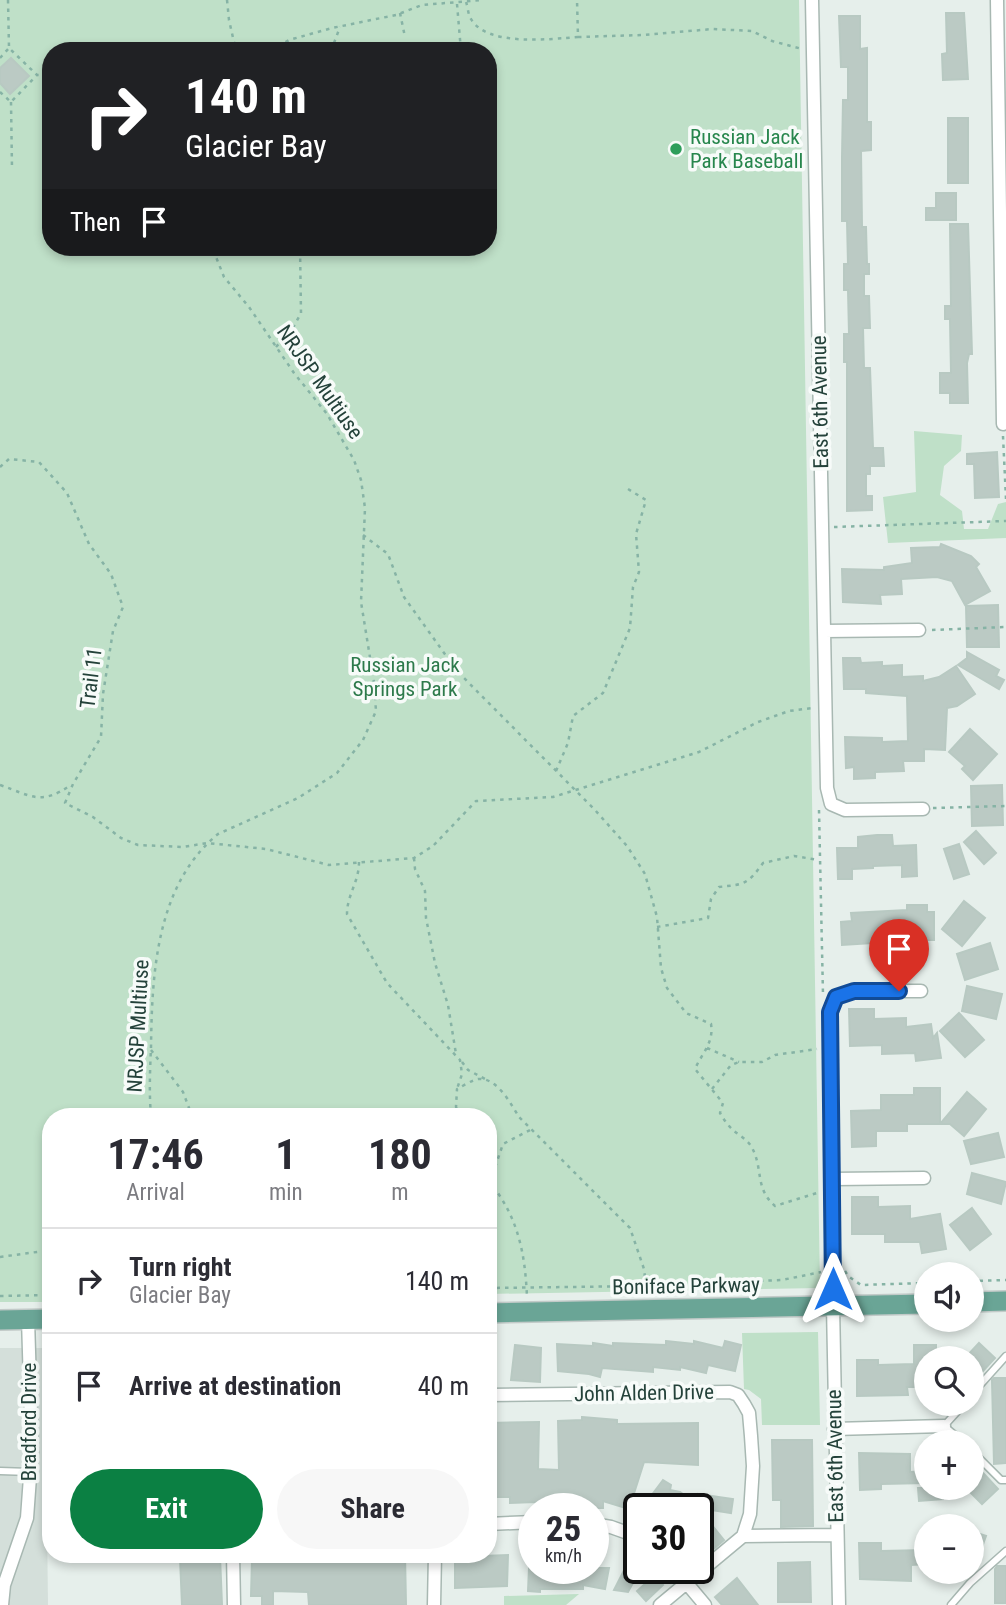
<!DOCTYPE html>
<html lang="en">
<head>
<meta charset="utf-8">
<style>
	:root { --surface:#fff; --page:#f7f7f7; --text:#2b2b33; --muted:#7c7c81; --line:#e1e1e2; --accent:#0b8043 }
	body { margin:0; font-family:"Roboto Condensed",sans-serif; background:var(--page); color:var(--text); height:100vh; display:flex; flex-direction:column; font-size:26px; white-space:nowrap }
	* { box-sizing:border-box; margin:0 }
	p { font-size:23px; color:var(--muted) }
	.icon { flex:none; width:38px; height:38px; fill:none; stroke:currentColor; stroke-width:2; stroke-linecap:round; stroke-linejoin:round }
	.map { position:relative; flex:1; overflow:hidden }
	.details { position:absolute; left:42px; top:1108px; width:455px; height:455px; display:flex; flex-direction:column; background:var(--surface); border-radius:28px; box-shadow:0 4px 10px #0003 }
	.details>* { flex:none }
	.guide { position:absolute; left:42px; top:42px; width:455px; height:214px; border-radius:28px; box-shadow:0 4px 10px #0003; background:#202124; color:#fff; overflow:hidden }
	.fabs { position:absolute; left:914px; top:1262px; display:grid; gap:14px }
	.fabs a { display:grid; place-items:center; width:70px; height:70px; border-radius:50%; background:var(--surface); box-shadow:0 4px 10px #0003; font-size:35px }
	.speed { position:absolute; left:518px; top:1493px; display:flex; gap:14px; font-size:35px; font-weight:700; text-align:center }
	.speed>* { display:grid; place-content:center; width:91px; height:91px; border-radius:50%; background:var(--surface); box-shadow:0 4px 10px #0003; line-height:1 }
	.speed small { font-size:18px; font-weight:400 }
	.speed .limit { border:4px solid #111; border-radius:10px; background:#fff; color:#111 }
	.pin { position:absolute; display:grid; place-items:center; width:60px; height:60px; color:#fff; margin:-72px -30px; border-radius:50% 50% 50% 0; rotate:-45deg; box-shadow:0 0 7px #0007 }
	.pin .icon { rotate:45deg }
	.me { position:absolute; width:77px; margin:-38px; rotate:0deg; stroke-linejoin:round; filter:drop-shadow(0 0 5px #0008) }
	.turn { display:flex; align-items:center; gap:24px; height:147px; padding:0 28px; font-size:32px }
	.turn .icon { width:91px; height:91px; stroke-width:2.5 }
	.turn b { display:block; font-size:49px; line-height:60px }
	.then { display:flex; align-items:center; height:66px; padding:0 28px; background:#0003; gap:14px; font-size:26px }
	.eta { display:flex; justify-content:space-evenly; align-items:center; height:119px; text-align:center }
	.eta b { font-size:42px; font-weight:700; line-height:49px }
	.action { display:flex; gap:14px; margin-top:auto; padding:14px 28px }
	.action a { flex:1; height:80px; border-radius:42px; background:var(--accent); color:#fff; font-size:28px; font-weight:700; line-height:80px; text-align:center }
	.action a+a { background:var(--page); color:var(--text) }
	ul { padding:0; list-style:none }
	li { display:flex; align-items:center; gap:21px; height:105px; padding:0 28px; border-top:2px solid var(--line) }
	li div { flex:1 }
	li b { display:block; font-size:26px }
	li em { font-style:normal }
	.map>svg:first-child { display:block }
	.built { fill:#d4dfda }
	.green { fill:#bfe0c8; fill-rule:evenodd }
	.building { fill:#bbcac4; stroke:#b8c9c2; stroke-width:2 }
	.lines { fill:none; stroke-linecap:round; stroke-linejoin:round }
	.lane-casing { stroke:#a8b8b2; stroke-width:9 }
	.street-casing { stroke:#a8b8b2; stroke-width:15 }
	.primary-casing { stroke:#c2cac8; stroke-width:22 }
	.path { stroke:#86b3a5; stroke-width:2.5; stroke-dasharray:3.5 5; stroke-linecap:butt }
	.lane { stroke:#fff; stroke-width:6 }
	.street { stroke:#fff; stroke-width:12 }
	.primary { stroke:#6aa596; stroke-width:19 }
	.route-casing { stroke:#114b97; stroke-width:18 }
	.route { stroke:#1a73e8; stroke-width:12 }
	.leisure-dot { fill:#2e9e5b; stroke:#f7fbf9; stroke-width:2.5 }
	.labels { text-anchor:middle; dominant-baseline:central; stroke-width:7; stroke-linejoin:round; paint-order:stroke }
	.leisure-label { font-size:21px; fill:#27864d; stroke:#f7fbf9; text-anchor:start }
	.street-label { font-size:21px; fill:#24423a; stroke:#f7fbf9 }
	.park-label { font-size:21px; fill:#2d7a4b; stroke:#f7fbf9 }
</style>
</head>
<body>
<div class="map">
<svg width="1006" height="1605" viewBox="0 0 1006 1605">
	<rect width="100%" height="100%" fill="#e6efeb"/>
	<!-- built -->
	<path class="built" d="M0,1348H45L48,1605H0Z"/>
	<!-- green -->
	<path class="green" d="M0,0H799L820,1288L488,1294V1116H51V1302H0ZM51,51H488V247H51Z
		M914,431L962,435L961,451L944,466L940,495L962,511L964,529H988L998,504L1006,502V538L888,543L883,497L916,492Z
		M818,1332L820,1425H762L761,1399L749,1390L744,1389L742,1333Z
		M579,1594L566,1605H504V1596Z"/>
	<!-- building -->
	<path class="building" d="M946,13H964L968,79L943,80L942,54L947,53Z
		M839,16H860V49L867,48V122H871V150L861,151L862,227H866L867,264H869V274H864V296H869L870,328H863L864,368H870L873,448H883L884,466H870V474H866V496H872V510L847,511V362H844V334H849L848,290H844V264H848L847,221H842V157L843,100H848V67H841Z
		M11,58L29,76L10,94L0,83V68Z
		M948,118H968V183H948Z
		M936,193H956V220H926V208H936Z
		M950,224H968L972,354H969L967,363L968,403H950V393H940V373H951L950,319H945V306H951Z
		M997,452L999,497L975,498L974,464H967V454Z
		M941,544L971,556L979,564L976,567L990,591L965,605L952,581L937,577L901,579L902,594L880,595L881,604L843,602L842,569L884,570V567L912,563L911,548L940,547Z
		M998,605L999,647H967L966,606Z
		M967,652L999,670L996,676L1004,680L999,689L958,665L967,658Z
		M843,658H860L861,663L882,662V666L902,665V677L923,676V681L939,677L956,666L975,694L957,706L947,708L945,750L924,749V761H903L904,771L875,772V778L854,779V767L846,768L845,737L882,738V742L908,741L907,696L866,693V689H844Z
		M970,729L997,754L973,780L962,769L965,766L949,752Z
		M1002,785L1003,825L972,826L971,786Z
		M976,831L996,853L984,864L964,842Z
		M877,835H892L893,846L916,845L917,876L902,877V865L873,866V868L852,869V879H838L837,848H858V837Z
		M959,844L969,874L954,879L944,849Z
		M964,901L985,918L962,946L942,929Z
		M907,905H927V912H934V940H900V946H873V943L842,945L841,922L852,921L851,913L907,910Z
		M990,943L998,969L965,980L957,954Z
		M967,986L1002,994L996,1019L962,1011Z
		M849,1009H874V1019L906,1018V1027L931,1024L933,1038L937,1033L941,1058L916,1061L915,1053L882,1054V1045L850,1046Z
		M959,1013L984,1040L965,1057L940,1031Z
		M914,1088H940V1124H907V1131H876V1146L852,1147L851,1111L881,1110V1095H914Z
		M967,1092L986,1109L964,1136L950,1124H940Z
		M998,1133L1004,1157L971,1164L964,1141Z
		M972,1173L1006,1182L1001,1204L967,1194Z
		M852,1197H878V1207L910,1206V1219L940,1214L946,1249L922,1253L920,1242H885V1234H852Z
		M972,1208L991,1234L970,1250L950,1225Z
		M666,1341L694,1344V1341L723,1348L725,1341L741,1345L735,1371L708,1365L706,1373L680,1367V1370L653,1367V1372L602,1368L600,1377L589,1374L558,1371L557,1344L593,1346V1343L613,1346V1343L666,1345Z
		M979,1343L995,1358L971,1384V1358H965Z
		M515,1345L541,1348L540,1382L511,1380Z
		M914,1345H936V1358H926V1387H907L908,1395L857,1396V1360H878V1365L914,1364Z
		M994,1378H1006V1463L994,1464L992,1380Z
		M582,1417L617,1420V1424L698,1423V1465L644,1462L629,1509L603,1501V1508H536V1502L510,1503V1497H488V1423L539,1422L538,1469L559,1470L558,1421L582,1420Z
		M772,1440H812L813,1526L781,1527V1500H773Z
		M859,1453L910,1454V1472L926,1471V1483L881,1484V1489L860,1490Z
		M971,1460L998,1489L982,1504L971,1493Z
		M663,1480L671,1485L670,1490L680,1492L691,1500L683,1508H642Z
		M918,1488H942L943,1499L919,1501Z
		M698,1494L733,1499L731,1513L698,1508Z
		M698,1508L724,1540L698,1562Z
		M971,1531L986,1536L973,1573L971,1572Z
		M859,1543H881V1551L926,1550V1564L911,1565V1581L860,1579Z
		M637,1545L639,1572L628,1592L614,1590Z
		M279,1554H405L406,1605H309L308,1592L273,1591V1605H262V1596H251L252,1559H279Z
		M508,1555L507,1586L455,1588V1557Z
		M220,1556L222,1605H182L180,1558Z
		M810,1562L811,1602H778V1563Z
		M997,1566H1006V1603H995V1569Z
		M529,1568H609L605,1589L583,1585V1589H540V1592L528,1591Z
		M655,1575L663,1585L646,1601L637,1591Z
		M737,1578L758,1605H722L715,1597Z"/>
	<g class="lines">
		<!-- lane casing -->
		<g class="lane-casing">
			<path id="lane" d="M971,1395L1006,1356
				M963,1442L944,1426L964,1404
				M971,1450L1001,1480H1006
				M0,1471L30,1472
				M951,1605L970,1583L1006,1551"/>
		</g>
		<!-- street casing -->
		<g class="street-casing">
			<path id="street" d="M812,0L827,788L831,804L845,810L923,809
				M997,0L1003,424
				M824,631L919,630
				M833,1179L924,1178
				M488,1395L730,1392L738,1395L744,1404L749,1413L751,1436L753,1466L750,1514L743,1536
				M834,1429L944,1426
				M488,1524L534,1522
				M593,1524L611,1527L639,1537
				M233,1554L234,1605
				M674,1568L705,1605
				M2,1605L4,1585L27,1518L32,1450L28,1319
				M434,1605L435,1554
				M660,1605L743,1536L836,1535
				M839,1605L833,1306L830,1011L836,997L854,991H921"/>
		</g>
		<!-- primary casing -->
		<g class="primary-casing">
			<path id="primary" d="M971,1302L1006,1301
				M488,1313L926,1304
				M0,1320L51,1319"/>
		</g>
		<!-- path -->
		<path class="path" d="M8,0L9,48L37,75H51
			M227,0L229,20L236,51
			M466,2C468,7 468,15 471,19C487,47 551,39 578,37L577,0
			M457,4L461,51
			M400,13L405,37
			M578,37L643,35L713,29L752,31L772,41L802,49
			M271,51L289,40L332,28L396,15L422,5L483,0
			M331,51L340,27
			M0,58L9,48
			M0,92L11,102L37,75
			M11,102L12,168
			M276,347L294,326L301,313L300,247
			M1003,436L1006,499
			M0,467L9,459L39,462L67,493L89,544L111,574L123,607L113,631L103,694L101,737L73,784L65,803L93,817L121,838L138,845L183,847L207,843L266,849L329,865L414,858L433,846L476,801L553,797L699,752L758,722L789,711L813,708
			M834,527L1006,521
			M363,535L388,554L404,597L457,671L595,810L627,846L645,874L657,917L661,968L667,988L686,1013L711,1024C714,1043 702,1053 695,1069L723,1103L720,1113C723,1118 726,1123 730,1127C736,1134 746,1138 751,1146C764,1168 754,1188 775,1206L820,1192
			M932,630L1006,627
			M556,771L568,743L573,716L603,693L630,628L633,587L639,572L636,534L646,500L628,489
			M0,785C32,796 40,806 71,785
			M933,808L1006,806
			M819,810L823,995
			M414,858L415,869L425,891L426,918L435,963L448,1005L456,1054
			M359,862C359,882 347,895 347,914L387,983L460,1060L462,1074L457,1089
			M657,927L708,918L711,899L719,887C745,884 747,885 763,863L794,856L819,860
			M707,1048L739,1062
			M151,1050L183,1092L192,1116
			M462,1062L468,1070L487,1080
			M712,1089L731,1065L739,1062H762L775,1055L817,1049
			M151,1116C149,1093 150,1070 151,1047C152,973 156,885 218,834L298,798L337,773L363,740L376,711L374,682L361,602L365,508L361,480L354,460L327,414L294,373L249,307L224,277L212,247
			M460,1116L456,1107L457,1089C463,1086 472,1080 478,1079C497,1077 511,1104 519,1117L630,1228L644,1269L646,1286
			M488,1180C518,1216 525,1252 527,1297
			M492,1183L491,1179L503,1144L532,1129
			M0,1257L51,1250
			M845,1271L848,1276L861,1285L926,1283
			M971,1281L1006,1280
			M488,1288L646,1286L782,1280L821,1272
			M0,1296L51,1295"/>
		<!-- lane -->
		<use href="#lane" class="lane"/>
		<!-- street -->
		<use href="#street" class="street"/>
		<!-- primary -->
		<use href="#primary" class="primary"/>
	</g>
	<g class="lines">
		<!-- route casing -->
		<g class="route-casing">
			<path id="route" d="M833,1289L830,1012L836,997L854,991H899"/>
		</g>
		<!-- route -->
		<use href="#route" class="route"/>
	</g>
	<!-- markers -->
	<circle class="leisure-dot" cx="676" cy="149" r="7"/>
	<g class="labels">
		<!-- leisure labels -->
		<g class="leisure-label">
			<text x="690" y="137">Russian Jack<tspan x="690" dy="24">Park Baseball</tspan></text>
		</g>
		<!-- street labels -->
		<g class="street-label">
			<text transform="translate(320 382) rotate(55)">NRJSP Multiuse</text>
			<text transform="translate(820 402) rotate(-91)">East 6th Avenue</text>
			<text transform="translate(91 678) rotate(-83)">Trail 11</text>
			<text transform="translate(138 1026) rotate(-87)">NRJSP Multiuse</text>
			<text transform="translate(686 1286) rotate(-1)">Boniface Parkway</text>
			<text transform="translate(644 1393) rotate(-1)">John Alden Drive</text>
			<text transform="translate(29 1422) rotate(-90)">Bradford Drive</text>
			<text transform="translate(835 1456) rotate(-91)">East 6th Avenue</text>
		</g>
		<!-- park labels -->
		<g class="park-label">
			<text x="405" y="665">Russian Jack<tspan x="405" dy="24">Springs Park</tspan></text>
		</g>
	</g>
</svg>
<div class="fabs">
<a><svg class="icon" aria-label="sound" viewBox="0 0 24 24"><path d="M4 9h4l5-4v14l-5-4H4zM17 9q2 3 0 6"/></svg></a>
<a><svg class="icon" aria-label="search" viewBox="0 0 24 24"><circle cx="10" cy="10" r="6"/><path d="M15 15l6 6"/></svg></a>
<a>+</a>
<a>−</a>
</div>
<div class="speed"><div>25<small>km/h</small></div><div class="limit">30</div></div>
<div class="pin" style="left:899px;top:991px;background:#d93025"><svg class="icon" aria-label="arrive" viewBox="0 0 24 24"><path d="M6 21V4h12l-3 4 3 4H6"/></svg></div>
<svg class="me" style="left:833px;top:1289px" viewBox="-20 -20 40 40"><path d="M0-17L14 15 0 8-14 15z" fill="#1a73e8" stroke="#fff" stroke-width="4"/></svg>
<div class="guide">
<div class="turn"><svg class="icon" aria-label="right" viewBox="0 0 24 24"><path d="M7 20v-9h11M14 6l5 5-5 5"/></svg><div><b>140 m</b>Glacier Bay</div></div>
<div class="then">Then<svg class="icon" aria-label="arrive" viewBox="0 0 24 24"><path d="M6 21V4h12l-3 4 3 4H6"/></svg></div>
</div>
<section class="details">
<div class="eta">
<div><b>17:46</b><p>Arrival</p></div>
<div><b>1</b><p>min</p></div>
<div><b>180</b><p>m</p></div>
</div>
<ul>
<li><svg class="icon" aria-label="right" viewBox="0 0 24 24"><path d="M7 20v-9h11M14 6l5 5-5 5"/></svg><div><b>Turn right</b><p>Glacier Bay</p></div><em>140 m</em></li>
<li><svg class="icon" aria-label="arrive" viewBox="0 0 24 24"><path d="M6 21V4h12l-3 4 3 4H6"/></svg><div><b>Arrive at destination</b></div><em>40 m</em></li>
</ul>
<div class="action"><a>Exit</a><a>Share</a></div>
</section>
</div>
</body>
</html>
